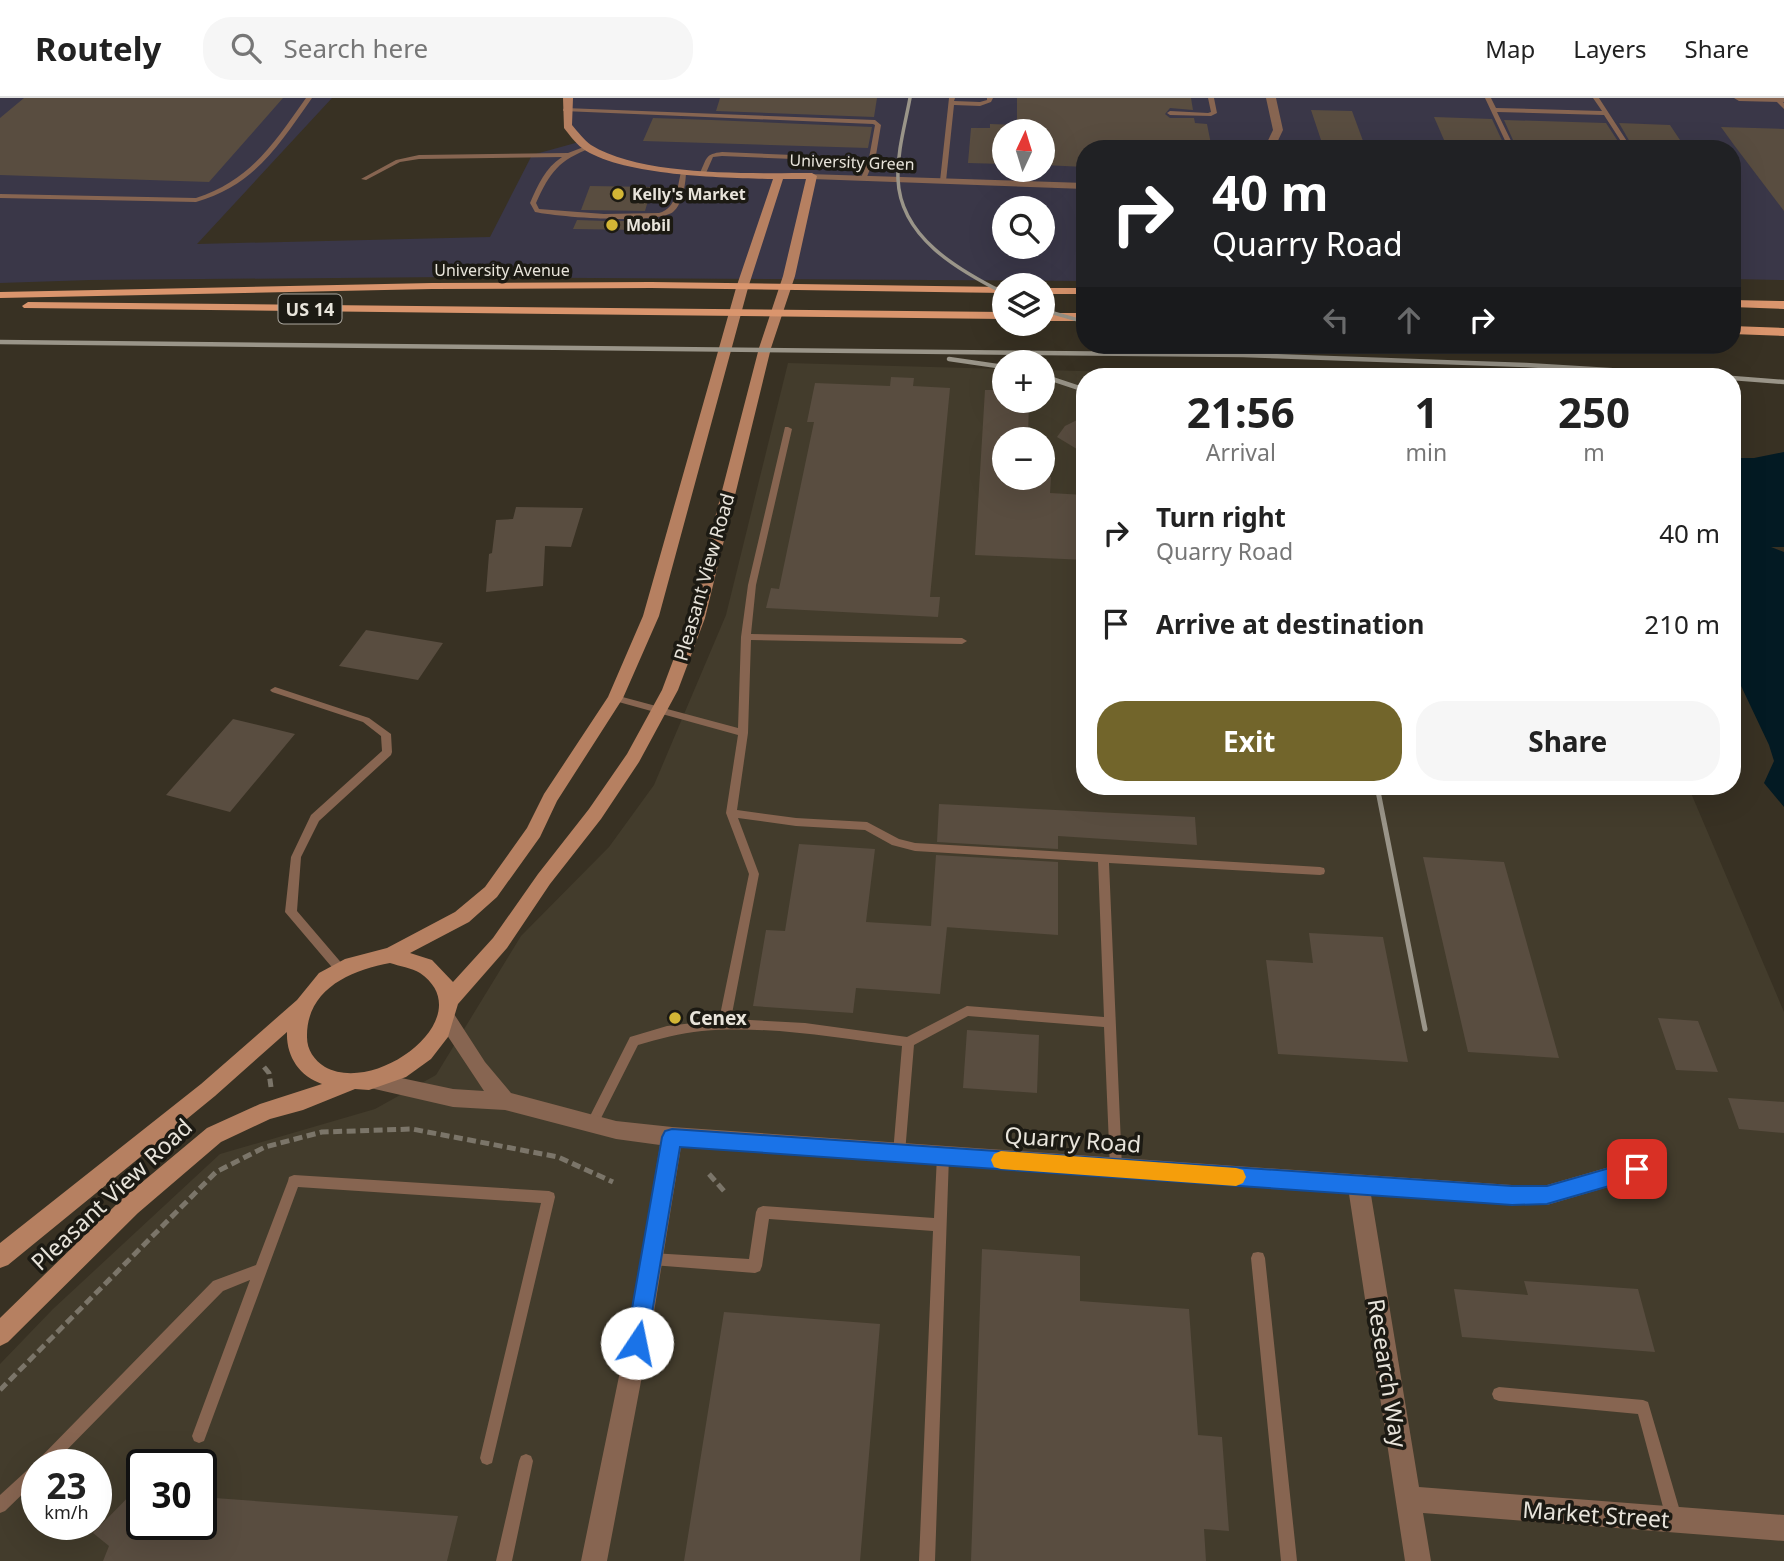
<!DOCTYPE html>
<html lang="en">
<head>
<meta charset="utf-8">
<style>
	:root { --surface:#fff; --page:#f6f6f6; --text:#222; --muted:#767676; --line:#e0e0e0; --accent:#72652b }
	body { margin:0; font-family:"Noto Sans",sans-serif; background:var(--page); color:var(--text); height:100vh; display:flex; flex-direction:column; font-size:26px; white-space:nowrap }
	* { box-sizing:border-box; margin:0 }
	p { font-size:23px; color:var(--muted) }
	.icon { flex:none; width:38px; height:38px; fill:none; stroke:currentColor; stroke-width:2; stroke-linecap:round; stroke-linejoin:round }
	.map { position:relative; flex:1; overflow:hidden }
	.sheet { position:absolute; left:1076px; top:270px; width:665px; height:427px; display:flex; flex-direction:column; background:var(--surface); border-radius:28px; box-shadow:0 7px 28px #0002 }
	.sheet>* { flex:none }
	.banner { position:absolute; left:1076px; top:42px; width:665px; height:214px; border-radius:28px; box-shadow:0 7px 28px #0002; background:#202124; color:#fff; overflow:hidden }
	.needle { width:46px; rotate:4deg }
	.fabs { position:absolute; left:992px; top:21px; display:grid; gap:14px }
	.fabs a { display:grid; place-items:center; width:63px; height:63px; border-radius:50%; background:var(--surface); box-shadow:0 7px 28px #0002; font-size:35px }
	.speed { position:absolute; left:21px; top:1351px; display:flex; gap:14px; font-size:35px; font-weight:700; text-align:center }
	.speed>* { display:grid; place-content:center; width:91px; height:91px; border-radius:50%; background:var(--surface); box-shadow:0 7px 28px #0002; line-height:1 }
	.speed small { font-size:18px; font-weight:400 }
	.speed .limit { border:4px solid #111; border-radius:10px; background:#fff; color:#111 }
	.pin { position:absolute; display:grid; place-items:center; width:60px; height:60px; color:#fff; margin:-30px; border-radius:14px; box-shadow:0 4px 10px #0006 }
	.me { position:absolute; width:77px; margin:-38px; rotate:11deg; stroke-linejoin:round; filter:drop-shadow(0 0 5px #0008) }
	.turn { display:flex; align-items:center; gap:24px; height:147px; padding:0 21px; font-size:32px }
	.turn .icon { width:91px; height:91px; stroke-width:2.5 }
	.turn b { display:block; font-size:49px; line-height:60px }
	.lanes { display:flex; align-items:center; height:66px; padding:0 21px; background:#0003; justify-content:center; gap:35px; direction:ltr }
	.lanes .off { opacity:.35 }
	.eta { display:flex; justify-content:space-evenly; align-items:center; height:119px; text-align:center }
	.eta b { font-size:42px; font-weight:700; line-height:49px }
	.action { display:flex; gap:14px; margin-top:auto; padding:14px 21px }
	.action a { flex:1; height:80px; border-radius:28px; background:var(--accent); color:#fff; font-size:28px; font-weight:700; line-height:80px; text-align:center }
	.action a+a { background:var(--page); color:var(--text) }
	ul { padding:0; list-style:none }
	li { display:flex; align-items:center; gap:21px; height:91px; padding:0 21px }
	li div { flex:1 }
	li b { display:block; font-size:26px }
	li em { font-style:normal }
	header { display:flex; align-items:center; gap:42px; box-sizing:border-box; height:98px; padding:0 35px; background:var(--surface); border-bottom:2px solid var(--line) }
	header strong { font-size:33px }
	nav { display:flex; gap:38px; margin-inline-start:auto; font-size:24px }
	.search { width:490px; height:63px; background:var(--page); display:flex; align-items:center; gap:18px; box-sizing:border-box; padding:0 24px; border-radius:28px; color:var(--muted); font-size:26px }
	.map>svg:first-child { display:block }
	.commercial { fill:#433c2c; fill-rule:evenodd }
	.industrial { fill:#3a3748; fill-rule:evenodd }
	.water { fill:#031a23 }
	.building { fill:#594d40 }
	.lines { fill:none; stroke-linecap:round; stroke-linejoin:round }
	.path { stroke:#7b7569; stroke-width:5; stroke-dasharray:9 4.5; stroke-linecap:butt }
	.lane { fill:#876551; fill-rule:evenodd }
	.street { fill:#876551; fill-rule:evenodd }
	.secondary { fill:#b68061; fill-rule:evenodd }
	.primary { fill:#da956d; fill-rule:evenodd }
	.rail-far2 { stroke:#9a9589; stroke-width:3.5 }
	.rail-far1 { stroke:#9a9589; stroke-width:4.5 }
	.rail { stroke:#9a9589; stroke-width:5 }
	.route { fill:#1a73e8; stroke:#114b97; stroke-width:2 }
	.slow { fill:#f59e0b }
	.poi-dot { fill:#d3b635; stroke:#1c1a13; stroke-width:2.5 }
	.labels { text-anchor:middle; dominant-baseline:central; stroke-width:7; stroke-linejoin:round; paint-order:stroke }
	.far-street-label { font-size:16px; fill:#e8e4db; stroke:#1c1a13 }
	.far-poi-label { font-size:16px; font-weight:bold; fill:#e8e4db; stroke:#1c1a13; text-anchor:start }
	.shield { fill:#1c1a13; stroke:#aba79f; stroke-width:2 }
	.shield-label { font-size:18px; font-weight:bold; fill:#e8e4db }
	.street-label { font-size:19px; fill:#e8e4db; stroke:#1c1a13 }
	.poi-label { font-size:19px; font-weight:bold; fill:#e8e4db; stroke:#1c1a13; text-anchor:start }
	.near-street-label { font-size:23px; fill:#e8e4db; stroke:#1c1a13 }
</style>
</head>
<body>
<header>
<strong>Routely</strong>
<div class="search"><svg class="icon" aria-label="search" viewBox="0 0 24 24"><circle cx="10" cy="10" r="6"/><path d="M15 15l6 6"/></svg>Search here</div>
<nav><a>Map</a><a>Layers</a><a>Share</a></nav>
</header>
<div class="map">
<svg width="1784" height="1463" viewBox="0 0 1784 1463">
	<rect width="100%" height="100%" fill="#383123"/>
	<!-- commercial -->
	<path class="commercial" d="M788,265L1004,271V303H1043V272L1269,278H1085V688H1688L1784,914V1463H0V1266L53,1211L220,1056L375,1011L436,977L521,838L609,749L654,687L726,517ZM1004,341H1043V380H1004ZM37,1367H96V1426H37ZM142,1367H201V1426H142Z"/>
	<!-- industrial -->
	<path class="industrial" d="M0,0H332L197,146L490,139L532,57L579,44L568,33V0H1784V182L1733,181L1732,51H1085V183L448,179L90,182L0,185ZM1004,33H1043V72H1004ZM1004,110H1043V149H1004Z"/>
	<!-- water -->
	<path class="water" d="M1784,354V449H1771L1784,454V709L1764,685L1774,663L1769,647L1733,571V360H1754Z"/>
	<!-- building -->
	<path class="building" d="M24,0H283L209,84L0,77V20Z
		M720,0H877L874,19L716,13Z
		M1017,0H1191L1193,12L1170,10L1165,16L1170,20H1194L1195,25L1207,26L1212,51H1085V69L1043,67V33H1004V66L968,65L971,30H990V26L1017,27Z
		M1311,12L1352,13L1366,51H1324Z
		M1434,19L1492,21L1506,51H1448Z
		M653,20L712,22L872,29L868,50L643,43Z
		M1504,22L1606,25L1623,51H1517Z
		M1619,25L1670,27L1686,51H1634Z
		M1721,29L1784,31V113L1734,47Z
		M590,88L652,89L645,113L581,112Z
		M577,122L606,123H641L639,132L573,131Z
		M891,279L914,280L913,288L950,290L930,499H940L938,519L766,510L771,490L779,491L814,324H807L815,285L890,288Z
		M985,292H1004V303H1029L1028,341H1004V380L1051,379L1050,395L1085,397V462L975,457Z
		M1085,318V356L1057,339L1065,328Z
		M516,409L583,410L571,449L545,448L543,488L486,494L489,456L492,455L496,422L513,421Z
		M366,532L443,545L418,582L339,568Z
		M233,621L295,636L230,714L166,697Z
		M939,706L1195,719L1197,747L1058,738V751L937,744Z
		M799,746L875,751L866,824L947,829L940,896L856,890L853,915L753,908L766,832L785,833Z
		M936,757L1058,764V837L931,828Z
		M1423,759L1504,764L1559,960L1468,954Z
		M1309,835L1383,839L1408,964L1278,956L1266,862L1313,865Z
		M1658,920L1698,923L1718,974L1676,972Z
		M967,932L1039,937L1037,995L963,990Z
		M1728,1000L1784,1004V1035L1739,1031Z
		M982,1151L1080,1158V1203L1189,1211L1198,1337L1222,1339L1229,1433L1204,1431L1206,1463H971Z
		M1524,1183L1638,1191L1655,1254L1462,1239L1454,1191L1528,1197Z
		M724,1214L880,1226L860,1463H684Z
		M142,1385V1426H201V1399L458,1418L447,1463H103L109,1448L93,1435Z"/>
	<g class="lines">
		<!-- path -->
		<path class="path" d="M264,969L269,975L271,989
			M709,1076L724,1093
			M0,1292L216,1074L265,1049L322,1034L412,1031L558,1059L613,1084"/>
		<!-- lane -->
		<path class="lane" d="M306,0H312C278,48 255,87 196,104L0,100V96L196,100C251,82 274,45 306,0Z
			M949,0H955L954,3L980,4L987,2V0H993L991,4L980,8L954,7L946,83L943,85L940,83Z
			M1208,0H1214L1217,15L1211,18L1170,17L1167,15L1170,13L1208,15L1211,14Z
			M1485,0H1491L1496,10L1602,13L1593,0H1599L1632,51H1626L1604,17L1497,14L1515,51H1509Z
			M1775,0H1779L1784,5V11L1775,2Z
			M565,10L875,22L881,27L876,57L866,81L861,80L867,64L722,58L713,59L706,75L703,77L700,75C707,60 705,56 722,54L869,60L875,27L873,26L563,13V11Z
			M589,47L592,49L591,50C559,62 550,74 536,105L539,111L604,116L659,115C677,110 677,90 681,74L686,73C686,84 683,106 673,114C656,127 558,119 535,114L530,105C538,87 545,70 562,59L419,61L400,64L366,82L361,81L396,62L419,57L568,55Z
			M785,329H788L792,331L756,487L751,536L962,540L967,543L962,546L751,542L748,635L737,712L796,720L867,724L899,741L915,745L1320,769L1324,770L1325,773L1324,776L1320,777L1109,765L1122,1070L1121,1074L1116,1076L1111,1074L1110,1070L1104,929L968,918L914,947L905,1055L903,1059L899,1061L895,1059L893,1055L902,948C836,940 768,927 702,933C680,935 659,941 638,947L596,1030L592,1032L588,1030L586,1026L630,939L667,928L719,922L749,776L726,715L738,637L615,603L610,600L615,597L738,630L741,539L748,487ZM738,720L796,728L865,732L892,747L915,753L1098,764L1104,919L967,908L907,939L805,925L731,921L759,776Z
			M275,589L369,620L391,636L392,654L391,657L319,723L301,759L297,813L344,868L346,871L344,874L340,876L336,874L285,814L291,759L311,717L382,653L381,638L363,624L272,594L270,592Z
			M943,1052L947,1054L949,1058L935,1463H919L933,1133L769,1121L762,1168L760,1173L755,1175L652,1167L647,1166L645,1161L647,1156L652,1155L749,1161L756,1114L758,1110L763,1108L934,1120L937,1058L939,1054Z
			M294,1077L549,1093L554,1095L555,1099L492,1365L487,1367L482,1365L480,1360L541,1105L298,1089L204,1343L199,1345L194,1343L192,1338L250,1182L223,1193L52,1367H37V1382L5,1413L0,1415V1397L35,1365L213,1183L256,1167L288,1083L289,1079Z
			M1258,1154L1263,1155L1265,1160L1297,1463H1281L1251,1160L1253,1155Z
			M1499,1289L1643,1302L1648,1304L1682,1420L1679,1425L1674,1428L1669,1425L1666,1420L1638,1316L1499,1303L1494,1301L1492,1296L1494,1291Z
			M526,1356L531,1358L533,1363L512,1463H496L519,1363L521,1358Z"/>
		<!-- street -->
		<path class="street" d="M1266,0H1276L1283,32L1274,51H1264L1273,32Z
			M1734,0H1784V4L1739,3Z
			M808,76L1085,85V91L812,81L807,78Z
			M447,914L454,916L485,964L511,995L616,1023L672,1029L1512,1087H1547L1637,1061L1645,1064L1648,1071L1645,1078L1547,1107L1371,1097L1419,1389L1784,1417V1443L1423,1415L1431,1463H1405L1349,1096L681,1049L653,1220L607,1463H581L631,1220L660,1047L616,1041L505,1012L453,1009L366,989L363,983L366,977L373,974L453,991L484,993L437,922L440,916Z"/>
		<!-- secondary -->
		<path class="secondary" d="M563,0H573L572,27C578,34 584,42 591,47C643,79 751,75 812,75L817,78L795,178L771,250L705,520L678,592L639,664L601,721L550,786L507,850L458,906L448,939L431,961L406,979L369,992L355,991L303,1012L270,1021L221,1044L138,1115L8,1244L0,1248V1220L122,1101L207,1030L260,1006L322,986C299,978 286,958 287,934L215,998L8,1167L0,1170V1145L201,986L297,902L319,875L345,861L387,850L455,814L485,789L527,730L544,696L608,599L643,518L736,190L773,81C725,80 620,78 582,50C575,45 569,36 564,30ZM783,81H806L783,178L759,250L689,520L662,592L627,656L589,711L538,776L493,840L453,884L432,862L410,855L469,824L497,799L540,739L557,703L623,600L659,518L748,190ZM390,865C399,868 412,870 420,875C482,918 377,998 325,969C314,962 307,952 307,939C306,892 350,872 390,865Z"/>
		<!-- primary -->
		<path class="primary" d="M651,184L1004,189V195L651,190L432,191L0,200V194L432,185Z
			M1043,190H1085V196H1043Z
			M1732,202L1784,203V211L1732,209Z
			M28,204L1004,214V221L24,210L22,208Z
			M1043,215H1085V223H1043Z
			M1732,228L1784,230V238L1732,236Z"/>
		<!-- rail-far2 -->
		<path class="rail-far2" d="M910,0C905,27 897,54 898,81C900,139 958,172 1004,195
			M1043,212L1085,224"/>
		<!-- rail-far1 -->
		<path class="rail-far1" d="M0,244L1243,257L1526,267L1708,278
			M949,261L1004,269
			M1043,278L1085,292
			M1732,280L1784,284"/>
		<!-- rail -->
		<path class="rail" d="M1377,688L1425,931"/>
	</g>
	<!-- route -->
	<path class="route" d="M672,1031L1512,1088H1547L1637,1062L1644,1065L1647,1071L1644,1078L1637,1080L1547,1106L1512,1107L680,1049L647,1245L644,1253L637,1256L629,1253L626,1245L662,1039L665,1033Z"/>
	<!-- slow -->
	<path class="slow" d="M1001,1053L1236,1070L1243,1072L1246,1079L1243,1085L1236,1088L1001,1071L994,1069L991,1062L994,1056Z"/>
	<!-- markers -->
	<g class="poi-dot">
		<circle cx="618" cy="96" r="7"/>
		<circle cx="612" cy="127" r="7"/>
		<circle cx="675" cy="920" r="7"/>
	</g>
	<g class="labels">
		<!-- far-street labels -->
		<g class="far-street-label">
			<text transform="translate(852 64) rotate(2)">University Green</text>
			<text x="502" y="172">University Avenue</text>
		</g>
		<!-- far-poi labels -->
		<g class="far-poi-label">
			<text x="632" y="96">Kelly's Market</text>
			<text x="626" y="127">Mobil</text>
		</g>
		<!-- shield labels -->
		<rect class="shield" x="278.5" y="196.5" width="63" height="29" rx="5"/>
		<g class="shield-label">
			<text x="310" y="211">US 14</text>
		</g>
		<!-- street labels -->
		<g class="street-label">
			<text transform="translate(704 479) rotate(-74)">Pleasant View Road</text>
		</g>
		<!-- poi labels -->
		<g class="poi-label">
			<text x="689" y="920">Cenex</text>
		</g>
		<!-- near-street labels -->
		<g class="near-street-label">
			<text transform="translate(1073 1041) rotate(4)">Quarry Road</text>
			<text transform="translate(111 1096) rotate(-43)">Pleasant View Road</text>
			<text transform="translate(1388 1275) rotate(81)">Research Way</text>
			<text transform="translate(1596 1416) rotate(4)">Market Street</text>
		</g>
	</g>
</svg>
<div class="fabs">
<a><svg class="needle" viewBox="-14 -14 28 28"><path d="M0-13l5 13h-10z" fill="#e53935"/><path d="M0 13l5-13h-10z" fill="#767676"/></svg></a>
<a><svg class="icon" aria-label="search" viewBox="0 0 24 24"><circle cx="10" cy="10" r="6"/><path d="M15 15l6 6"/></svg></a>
<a><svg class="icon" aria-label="layers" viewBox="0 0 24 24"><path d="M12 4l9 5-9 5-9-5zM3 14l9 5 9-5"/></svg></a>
<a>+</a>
<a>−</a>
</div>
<div class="speed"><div>23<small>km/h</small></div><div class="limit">30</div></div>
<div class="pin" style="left:1637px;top:1071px;background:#d93025"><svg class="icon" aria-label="arrive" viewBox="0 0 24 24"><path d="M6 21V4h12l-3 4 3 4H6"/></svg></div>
<svg class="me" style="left:637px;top:1245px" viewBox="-20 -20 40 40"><circle r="19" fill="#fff"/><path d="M0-13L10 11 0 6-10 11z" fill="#1a73e8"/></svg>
<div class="banner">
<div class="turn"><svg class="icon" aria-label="right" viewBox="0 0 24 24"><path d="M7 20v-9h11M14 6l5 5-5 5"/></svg><div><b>40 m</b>Quarry Road</div></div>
<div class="lanes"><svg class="icon off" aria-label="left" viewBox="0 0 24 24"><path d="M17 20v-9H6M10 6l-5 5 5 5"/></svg><svg class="icon off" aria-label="ahead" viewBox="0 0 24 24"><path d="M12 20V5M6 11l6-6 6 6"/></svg><svg class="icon" aria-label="right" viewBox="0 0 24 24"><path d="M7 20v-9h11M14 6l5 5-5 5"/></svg></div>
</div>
<section class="sheet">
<div class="eta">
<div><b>21:56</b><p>Arrival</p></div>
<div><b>1</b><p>min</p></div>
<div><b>250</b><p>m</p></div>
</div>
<ul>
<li><svg class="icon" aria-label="right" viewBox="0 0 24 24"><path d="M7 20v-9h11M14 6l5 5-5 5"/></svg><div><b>Turn right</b><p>Quarry Road</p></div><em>40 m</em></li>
<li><svg class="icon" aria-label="arrive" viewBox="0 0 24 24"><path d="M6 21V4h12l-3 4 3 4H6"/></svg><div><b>Arrive at destination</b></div><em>210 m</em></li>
</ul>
<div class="action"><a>Exit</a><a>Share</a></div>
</section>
</div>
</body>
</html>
